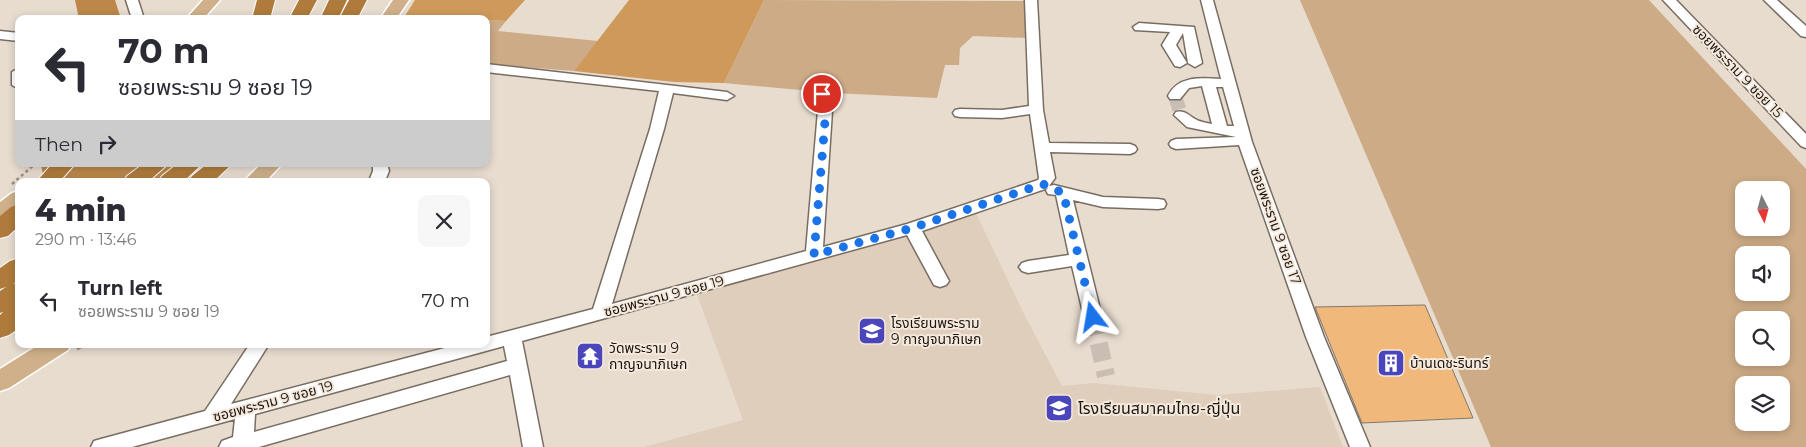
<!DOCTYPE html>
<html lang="en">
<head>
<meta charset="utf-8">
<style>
	:root { --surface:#fff; --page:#f7f7f7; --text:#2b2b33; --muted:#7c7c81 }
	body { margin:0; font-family:Montserrat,"Noto Sans Thai",sans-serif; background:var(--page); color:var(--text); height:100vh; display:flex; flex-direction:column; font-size:19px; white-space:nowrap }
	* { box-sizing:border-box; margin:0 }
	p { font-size:16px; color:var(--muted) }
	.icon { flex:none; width:28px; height:28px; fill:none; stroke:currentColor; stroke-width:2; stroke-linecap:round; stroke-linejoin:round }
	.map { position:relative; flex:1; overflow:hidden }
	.sheet { position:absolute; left:15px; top:178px; width:475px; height:170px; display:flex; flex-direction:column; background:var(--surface); border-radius:10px; box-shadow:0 2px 8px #0003 }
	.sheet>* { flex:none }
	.top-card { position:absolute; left:15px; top:15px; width:475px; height:152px; border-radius:10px; box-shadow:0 2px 8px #0003; background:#fff; color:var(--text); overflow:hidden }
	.needle { width:32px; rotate:174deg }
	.fabs { position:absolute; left:1735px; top:181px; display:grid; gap:10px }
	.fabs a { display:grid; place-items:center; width:55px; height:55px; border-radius:10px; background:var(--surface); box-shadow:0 2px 8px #0003; font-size:25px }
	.pin { position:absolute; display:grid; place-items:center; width:42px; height:42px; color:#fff; margin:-21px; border:2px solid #fff; border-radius:50%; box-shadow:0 1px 5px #0007 }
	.me { position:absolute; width:55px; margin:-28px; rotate:346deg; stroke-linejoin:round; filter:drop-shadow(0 0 4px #0008) }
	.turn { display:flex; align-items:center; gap:18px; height:105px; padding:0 20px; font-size:22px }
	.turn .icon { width:65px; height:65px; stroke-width:2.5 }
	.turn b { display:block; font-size:35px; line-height:42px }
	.then { display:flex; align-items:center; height:48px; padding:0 20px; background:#0003; gap:10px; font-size:19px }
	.round { display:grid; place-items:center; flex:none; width:52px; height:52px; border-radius:10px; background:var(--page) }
	.summary { display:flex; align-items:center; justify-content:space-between; height:85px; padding:0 20px }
	h1 { font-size:30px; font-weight:800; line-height:38px }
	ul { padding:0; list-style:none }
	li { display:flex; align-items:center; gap:15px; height:75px; padding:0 20px }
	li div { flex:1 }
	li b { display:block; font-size:19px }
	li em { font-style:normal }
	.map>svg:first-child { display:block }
	.built { fill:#e0cebd }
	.green { fill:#cdab86; fill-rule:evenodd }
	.forest { fill:#ce995b }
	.water { fill:#bc8749 }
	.building { fill:#f0b97b; stroke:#82776c }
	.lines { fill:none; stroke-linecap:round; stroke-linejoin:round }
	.minor-tunnel-far1 { stroke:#c9beb3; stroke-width:14; stroke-dasharray:14 7; stroke-linecap:butt }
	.minor-tunnel { stroke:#c9beb3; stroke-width:18; stroke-dasharray:18 9; stroke-linecap:butt }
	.minor-casing { stroke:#786d62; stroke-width:3 }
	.major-casing { stroke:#fff; stroke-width:3 }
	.highway-casing { stroke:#fff; stroke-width:2 }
	.path-far1 { stroke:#988f85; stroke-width:2.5; stroke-dasharray:3 3; stroke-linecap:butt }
	.path { stroke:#988f85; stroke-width:3; stroke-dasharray:4.5 4.5; stroke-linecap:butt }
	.minor { fill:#fff; fill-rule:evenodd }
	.major { fill:#cfb08a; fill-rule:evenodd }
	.highway { fill:#af7b3c; fill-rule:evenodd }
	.route { stroke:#1a73e8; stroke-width:9; stroke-dasharray:0 16.2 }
	.labels { text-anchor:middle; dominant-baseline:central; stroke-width:4; stroke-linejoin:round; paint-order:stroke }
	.street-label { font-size:14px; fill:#1b1612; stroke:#f5e9dc }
	.poi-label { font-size:14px; fill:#1b1612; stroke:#f5e9dc; text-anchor:start }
	.near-poi-label { font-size:16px; fill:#1b1612; stroke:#f5e9dc; text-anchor:start }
</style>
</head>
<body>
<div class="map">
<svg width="1806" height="447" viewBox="0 0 1806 447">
	<rect width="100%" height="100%" fill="#e8dccf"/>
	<!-- built -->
	<path class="built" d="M976,213L1023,312L1062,386L1094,383L1217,395L1320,387L1343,447H644L743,420L696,292L885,240Z"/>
	<!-- green -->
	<path class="green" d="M764,0L1025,1L1027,38L973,36L960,48L959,65H945L937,98L833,93L724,83Z
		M1300,0H1649L1806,169V447H1491ZM1744,190H1781V228H1744ZM1744,255H1781V292H1744ZM1744,320H1781V358H1744ZM1744,385H1781V422H1744Z
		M486,20L506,21L498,31L598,41L574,71L486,64Z"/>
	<!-- forest -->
	<path class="forest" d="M415,0H525L506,21L486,20V19H403Z
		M629,0H764L724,83L674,82L574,71Z"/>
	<!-- water -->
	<path class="water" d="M75,0H115L121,19H79Z
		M41,164H189L196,181H44Z"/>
	<!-- building -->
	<path class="building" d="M1425,305L1473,418L1362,423L1315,307Z"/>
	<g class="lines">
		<!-- minor-tunnel-far1 -->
		<path class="minor-tunnel-far1" d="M1175,96L1181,115"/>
		<!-- minor-tunnel -->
		<path class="minor-tunnel" d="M1093,317L1106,376"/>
		<!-- minor casing -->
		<g class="minor-casing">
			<path id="minor" d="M126,0H138L144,19H132Z
				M1025,0H1037L1043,110L1049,143L1130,144L1135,146L1137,149L1135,152L1130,154L1050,152L1055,178L1049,186L1054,185L1103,197L1158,199L1164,200L1166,204L1164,208L1158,209L1103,207L1073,200L1102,317L1099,322L1093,324L1087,322L1084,317L1072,266L1028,273L1022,271L1019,267L1022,263L1028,261L1069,255L1056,195L1048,194L1046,190L1048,188L922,231L949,281L946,285L940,287L934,285L907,235L522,341L543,447H523L510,375L259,447H219L222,441L233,437L235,419L132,447H91L94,441L101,439L205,411L250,344H269L231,404L460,344H486V337L593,309L650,129L659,91L486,72V64L727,92L734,96L727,100L673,93L664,129L612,304L806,251L819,99L805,97L803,94L805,91L826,92L833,96L823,247L907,224L1038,180L1039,178L1030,114L1002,118L960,117L955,116L953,113L955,110L960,109L1002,110L1029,106ZM504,346L507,361L254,432L255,414Z
				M1201,0H1213L1252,142L1324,337L1370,447H1350L1306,337L1239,145L1176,149L1171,147L1169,144L1171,141L1176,139L1236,137L1187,127L1174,115L1176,112C1185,110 1188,115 1195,119C1200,122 1207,123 1212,124L1202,86L1189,88L1180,99H1170L1168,96C1178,75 1202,78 1221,79ZM1216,87H1223L1234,126H1227Z
				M1663,0H1676L1806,134V148L1801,146Z
				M1764,0H1777L1806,26V37L1801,36Z
				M1139,23L1194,27L1202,63L1195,67L1188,63L1183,33L1176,45L1187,63L1180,67L1175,66L1162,45L1170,32L1135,30L1133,27Z
				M0,31L19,33V41L0,39Z
				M19,68V89L12,85V72Z
				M373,164H387L389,171L385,181H369L373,171Z"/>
		</g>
		<!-- major casing -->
		<g class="major-casing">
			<path id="major" d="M203,0H220L203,19H186Z
				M393,0H409L396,19H380Z
				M261,164H282L266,181H244Z
				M19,191V208L7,217L0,219V202L12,193Z
				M40,344H71L68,350L9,388L0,391V369Z"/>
		</g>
		<!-- highway casing -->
		<g class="highway-casing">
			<path id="highway" d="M257,0H275L270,19H252Z
				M299,0H317L307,19H289Z
				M329,0H347L338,19H320Z
				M349,0H367L357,19H339Z
				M52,164H75L60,181H37Z
				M143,164H168L149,181H124L127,176Z
				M177,164H202L184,181H159L162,176Z
				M207,164H232L214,181H189L192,176Z
				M19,204V226L8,236L0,238V216L11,207Z
				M19,258V279L13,284L19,282V304L15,307L19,305V328L9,335L0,338V315L3,312L0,313V291L6,287L0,289V268L10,261Z"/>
		</g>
		<!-- path-far1 -->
		<path class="path-far1" d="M12,184L35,164"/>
		<!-- path -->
		<path class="path" d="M77,349L86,344"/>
		<!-- minor -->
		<use href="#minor" class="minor"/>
		<!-- major -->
		<use href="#major" class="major"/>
		<!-- highway -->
		<use href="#highway" class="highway"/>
	</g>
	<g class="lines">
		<!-- route -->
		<path class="route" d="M822,94L826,96V109L814,255L912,228L1043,184L1053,190L1063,192L1093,317"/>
	</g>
	<!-- icons -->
	<defs>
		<g id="school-square" transform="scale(1.4375)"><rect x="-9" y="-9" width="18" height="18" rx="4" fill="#4a45bb" stroke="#f5e9dc"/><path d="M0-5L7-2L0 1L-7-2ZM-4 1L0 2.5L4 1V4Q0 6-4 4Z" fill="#fff"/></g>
		<g id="temple-square" transform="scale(1.4375)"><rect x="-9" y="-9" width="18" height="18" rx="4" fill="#4a45bb" stroke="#f5e9dc"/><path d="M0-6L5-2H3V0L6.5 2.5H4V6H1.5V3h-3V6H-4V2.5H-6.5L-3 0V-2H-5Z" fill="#fff"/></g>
		<g id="building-square" transform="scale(1.4375)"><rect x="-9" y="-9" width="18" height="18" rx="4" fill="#4a45bb" stroke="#f5e9dc"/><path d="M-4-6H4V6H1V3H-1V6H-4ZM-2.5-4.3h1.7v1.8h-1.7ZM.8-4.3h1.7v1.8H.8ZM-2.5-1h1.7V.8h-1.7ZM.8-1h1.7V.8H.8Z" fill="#fff"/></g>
	</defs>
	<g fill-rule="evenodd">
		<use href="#school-square" x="872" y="331"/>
		<use href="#temple-square" x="590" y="356"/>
		<use href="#building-square" x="1391" y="363"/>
		<use href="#school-square" x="1059" y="408"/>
	</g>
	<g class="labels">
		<!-- street labels -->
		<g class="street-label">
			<text transform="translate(1738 71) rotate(46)">ซอยพระราม 9 ซอย 15</text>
			<text transform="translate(1276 226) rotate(70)">ซอยพระราม 9 ซอย 17</text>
			<text transform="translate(664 296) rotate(-15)">ซอยพระราม 9 ซอย 19</text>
			<text transform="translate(273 401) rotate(-15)">ซอยพระราม 9 ซอย 19</text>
		</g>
		<!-- poi labels -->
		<g class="poi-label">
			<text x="891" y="323">โรงเรียนพระราม<tspan x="891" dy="16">9 กาญจนาภิเษก</tspan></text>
			<text x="609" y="348">วัดพระราม 9<tspan x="609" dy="16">กาญจนาภิเษก</tspan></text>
			<text x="1410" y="363">บ้านเดชะรินทร์</text>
		</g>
		<!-- near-poi labels -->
		<g class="near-poi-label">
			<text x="1078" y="408">โรงเรียนสมาคมไทย-ญี่ปุ่น</text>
		</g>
	</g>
</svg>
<div class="fabs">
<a><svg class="needle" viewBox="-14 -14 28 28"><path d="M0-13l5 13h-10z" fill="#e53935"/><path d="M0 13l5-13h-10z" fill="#7c7c81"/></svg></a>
<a><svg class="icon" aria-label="sound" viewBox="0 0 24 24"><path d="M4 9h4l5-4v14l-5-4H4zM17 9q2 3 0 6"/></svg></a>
<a><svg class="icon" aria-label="search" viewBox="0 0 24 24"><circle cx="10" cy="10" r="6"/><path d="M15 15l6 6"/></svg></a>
<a><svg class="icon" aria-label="layers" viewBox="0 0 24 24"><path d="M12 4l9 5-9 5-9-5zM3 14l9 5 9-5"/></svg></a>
</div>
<div class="pin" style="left:822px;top:94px;background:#d93025"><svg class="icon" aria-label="arrive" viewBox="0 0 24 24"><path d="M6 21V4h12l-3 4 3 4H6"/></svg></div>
<svg class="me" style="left:1093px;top:317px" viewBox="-20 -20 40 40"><path d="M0-17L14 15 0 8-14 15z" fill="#1a73e8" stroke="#fff" stroke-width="4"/></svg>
<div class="top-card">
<div class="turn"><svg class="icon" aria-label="left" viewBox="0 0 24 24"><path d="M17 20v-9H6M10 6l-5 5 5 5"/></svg><div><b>70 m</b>ซอยพระราม 9 ซอย 19</div></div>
<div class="then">Then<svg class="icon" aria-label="right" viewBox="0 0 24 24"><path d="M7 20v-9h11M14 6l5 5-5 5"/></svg></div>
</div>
<section class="sheet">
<div class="summary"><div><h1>4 min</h1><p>290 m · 13:46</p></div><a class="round"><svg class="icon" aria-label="close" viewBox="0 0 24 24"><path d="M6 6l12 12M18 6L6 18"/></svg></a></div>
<ul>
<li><svg class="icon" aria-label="left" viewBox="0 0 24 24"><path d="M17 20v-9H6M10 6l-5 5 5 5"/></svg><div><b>Turn left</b><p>ซอยพระราม 9 ซอย 19</p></div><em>70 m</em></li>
</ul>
</section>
</div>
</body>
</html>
